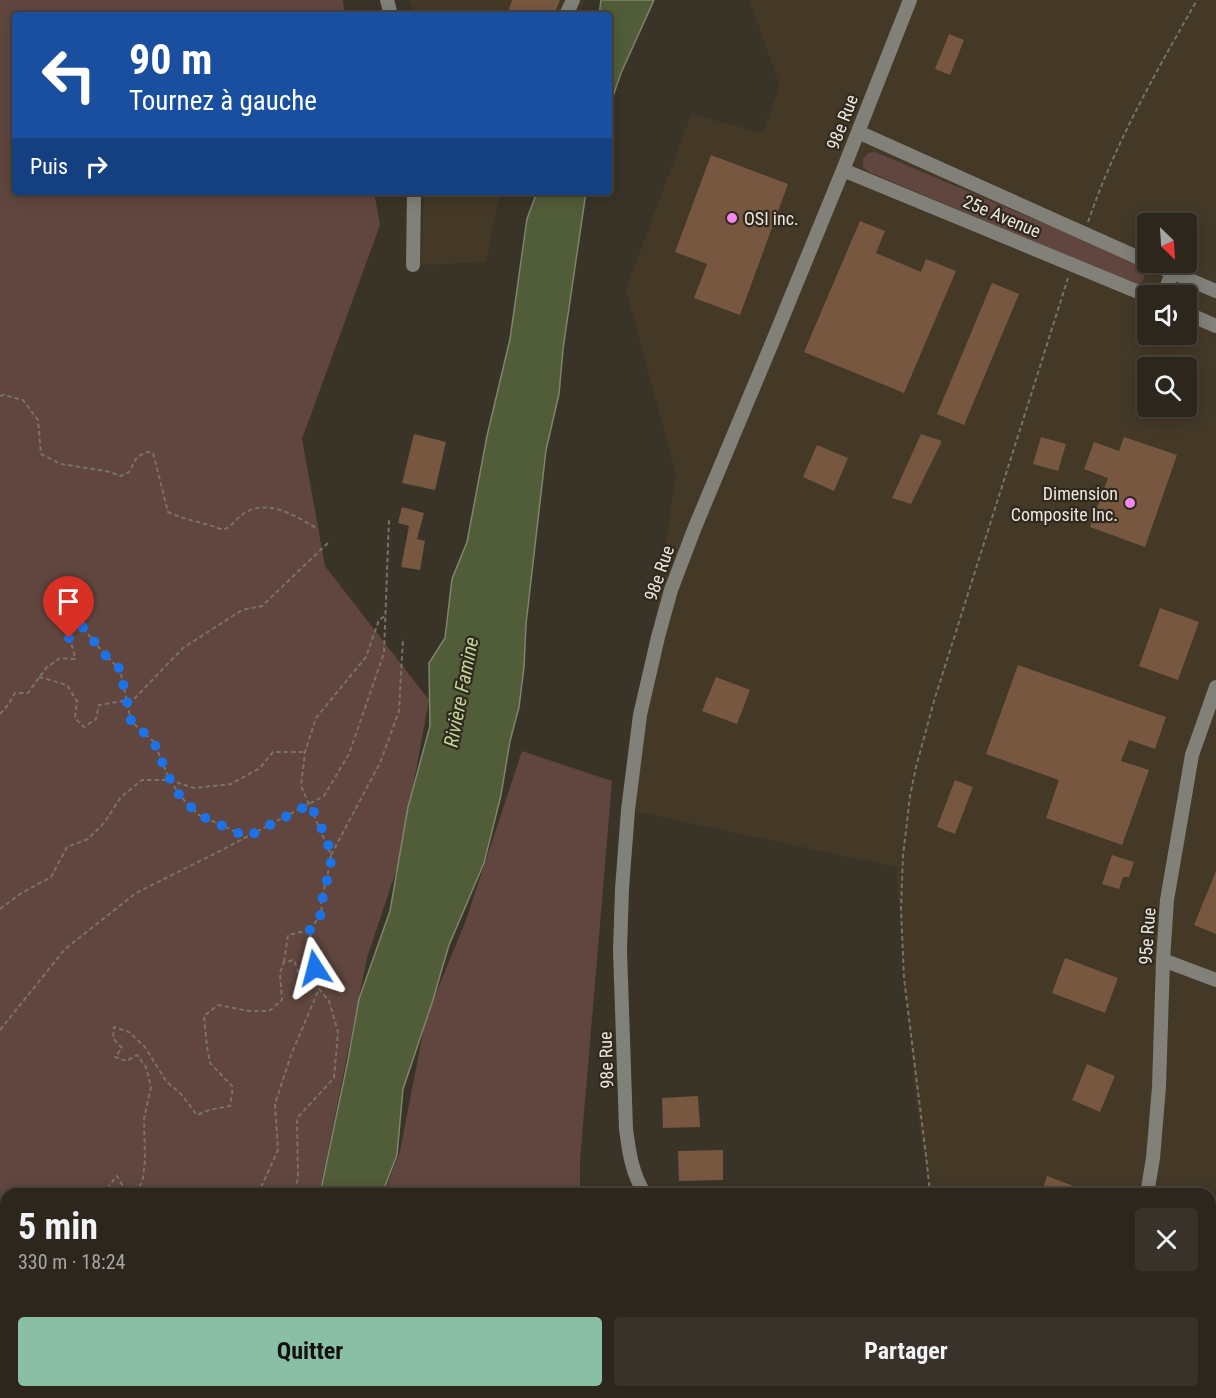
<!DOCTYPE html>
<html lang="fr">
<head>
<meta charset="utf-8">
<style>
	:root { --surface:#2c261d; --page:#38322a; --text:#f1f3f6; --muted:#a6a5a4; --line:#48433b; --accent:#8abfa5 }
	body { margin:0; font-family:"Roboto Condensed",sans-serif; background:var(--page); color:var(--text); height:100vh; display:flex; flex-direction:column; font-size:22px; white-space:nowrap }
	* { box-sizing:border-box; margin:0 }
	p { font-size:20px; color:var(--muted) }
	.icon { flex:none; width:33px; height:33px; fill:none; stroke:currentColor; stroke-width:2; stroke-linecap:round; stroke-linejoin:round }
	.map { position:relative; flex:1; overflow:hidden }
	.panel { position:absolute; left:0px; top:1188px; width:1216px; height:210px; display:flex; flex-direction:column; background:var(--surface); border-radius:18px 18px 0 0; box-shadow:0 3px 15px #0003,0 0 0 2px var(--line) }
	.panel>* { flex:none }
	.banner { position:absolute; left:12px; top:12px; width:600px; height:183px; border-radius:6px; box-shadow:0 3px 15px #0003,0 0 0 2px var(--line); background:#1a4fa0; color:#fff; overflow:hidden }
	.needle { width:39px; rotate:155deg }
	.tools { position:absolute; left:1137px; top:213px; display:grid; gap:12px }
	.tools a { display:grid; place-items:center; width:60px; height:60px; border-radius:6px; background:var(--surface); box-shadow:0 3px 15px #0003,0 0 0 2px var(--line); font-size:30px }
	.pin { position:absolute; display:grid; place-items:center; width:51px; height:51px; color:#fff; margin:-62px -26px; border-radius:50% 50% 50% 0; rotate:-45deg; box-shadow:0 0 6px #0007 }
	.pin .icon { rotate:45deg }
	.me { position:absolute; width:66px; margin:-33px; rotate:351deg; stroke-linejoin:round; filter:drop-shadow(0 0 4px #0008) }
	.turn { display:flex; align-items:center; gap:21px; height:126px; padding:0 18px; font-size:27px }
	.turn .icon { width:78px; height:78px; stroke-width:2.5 }
	.turn b { display:block; font-size:42px; line-height:51px }
	.then { display:flex; align-items:center; height:57px; padding:0 18px; background:#0003; gap:12px; font-size:22px }
	.round { display:grid; place-items:center; flex:none; width:63px; height:63px; border-radius:6px; background:var(--page) }
	.summary { display:flex; align-items:center; justify-content:space-between; height:102px; padding:0 18px }
	h1 { font-size:36px; font-weight:700; line-height:45px }
	.button { display:flex; gap:12px; margin-top:auto; padding:12px 18px }
	.button a { flex:1; height:69px; border-radius:6px; background:var(--accent); color:#111; font-size:24px; font-weight:700; line-height:69px; text-align:center }
	.button a+a { background:var(--page); color:var(--text) }
	.map>svg:first-child { display:block }
	.built { fill:#443927; fill-rule:evenodd }
	.green { fill:#60463f }
	.water { fill:#515c39; stroke:#7f856b; stroke-width:1.5 }
	.building { fill:#77573f }
	.lines { fill:none; stroke-linecap:round; stroke-linejoin:round }
	.path { stroke:#797268; stroke-width:2; stroke-dasharray:4.5 3; stroke-linecap:butt }
	.minor { stroke:#818079; stroke-width:14 }
	.route { stroke:#1a73e8; stroke-width:10; stroke-dasharray:0 18 }
	.poi-dot { fill:#f688ed; stroke:#30291d; stroke-width:2 }
	.labels { text-anchor:middle; dominant-baseline:central; stroke-width:4.5; stroke-linejoin:round; paint-order:stroke }
	.street-label { font-size:18px; fill:#ebe6df; stroke:#30291d }
	.poi-label { font-size:18px; fill:#ebe6df; stroke:#30291d; text-anchor:start }
	.water-label { font-size:20px; font-style:italic; fill:#c1d597; stroke:#30291d }
</style>
</head>
<body>
<div class="map">
<svg width="1216" height="1398" viewBox="0 0 1216 1398">
	<rect width="100%" height="100%" fill="#3a3327"/>
	<!-- built -->
	<path class="built" d="M410,0H585L579,15H414Z
		M751,0H1216V1398H641L633,1392H1210V1194H931L916,1105L896,867L628,810L676,474L626,290L691,114L762,133L780,86L750,2ZM1148,224H1186V262H1148ZM1148,296H1186V334H1148ZM1148,368H1186V406H1148Z
		M424,192H501L499,197L486,262L421,265Z"/>
	<!-- green -->
	<path class="green" d="M0,0H343L345,15H15V192H374L380,225L302,439L325,566L429,700L399,862L367,958L319,1194H6V1392H241L238,1398H0Z
		M875,152L1081,239L1141,266C1147,273 1145,282 1137,285L869,172L863,167V159L868,153Z
		M522,751L612,781L580,1161V1194H384L400,1151L426,1017L466,920Z
		M329,1392H633L641,1398H325Z"/>
	<!-- water -->
	<path class="water" d="M601,0H654L621,73L609,108V15H599Z
		M537,192H586L563,349L559,394L546,450L526,624L524,667L519,707L510,741L501,795L484,863L449,945L432,1003L403,1089L397,1155L382,1194H320L348,1060L359,999L390,911L408,807L430,726L429,663L445,638L452,579L467,542L487,436L510,339L527,219Z
		M241,1392H328L325,1398H237Z"/>
	<!-- building -->
	<path class="building" d="M512,0H560L554,15H507Z
		M949,34L964,40L950,75L935,69Z
		M711,155L788,184L740,315L694,298L707,264L675,252Z
		M860,221L885,231L876,253L921,272L926,259L956,271L904,393L804,352Z
		M992,283L1019,294L964,425L937,414Z
		M414,434L446,442L435,490L402,483Z
		M921,434L942,441L911,504L892,498Z
		M1041,437L1066,444L1058,471L1033,464Z
		M1124,437L1177,455L1145,547L1090,527L1108,478L1084,469L1094,442L1119,451Z
		M817,445L848,458L834,491L803,477Z
		M402,507L424,513L417,539L425,541L420,570L401,567L409,526L398,523Z
		M1160,608L1199,622L1178,680L1139,666Z
		M1018,665L1166,717L1155,749L1129,740L1121,761L1149,770L1122,845L1046,818L1059,780L986,754Z
		M716,677L750,690L737,724L702,711Z
		M955,780L973,787L955,834L937,827Z
		M1112,855L1134,862L1129,877H1123L1119,889L1102,884Z
		M1216,871V934L1194,925Z
		M1065,958L1118,978L1105,1013L1052,993Z
		M1087,1064L1115,1076L1100,1112L1072,1100Z
		M698,1096L700,1127L663,1128L662,1098Z
		M723,1150V1180L679,1181L678,1151Z
		M1047,1176L1092,1193L1091,1194H1041Z"/>
	<g class="lines">
		<!-- path -->
		<path class="path" d="M1088,222C1115,143 1156,72 1197,0
			M0,396L4,395L23,400L38,420L41,454L61,464L106,471L121,476L129,472L137,457L147,452L153,453L168,512C187,521 204,522 223,530C233,526 237,517 246,512C270,499 297,517 318,529
			M39,677L67,685L77,701L75,718L84,727L96,719L99,705L134,699L183,648L242,610L262,606L330,541
			M0,714L8,705L15,693H28L46,668L60,658L75,659C74,650 71,644 68,635C64,622 62,610 61,596L73,582L83,628L107,657L120,669L131,721L154,742L167,774L180,796L199,815L245,836
			M331,855L380,763L399,711L403,638
			M0,909L20,894L51,877L67,847L88,839L104,823L121,797L142,780H170L194,788L231,784L260,768L273,752H305
			M310,930L322,913L321,901L328,873L331,855L301,786L305,752L316,718L366,657L379,620L385,616
			M284,962L288,935L310,930L311,949L315,967
			M0,1030L65,949L136,893L216,853L324,796L349,754L384,653L389,519
			M102,1194L117,1176L126,1191L133,1194
			M137,1194L143,1178L145,1160L144,1119L151,1087L146,1067L137,1055L126,1061L115,1057L122,1048L113,1038L114,1027L129,1032L145,1047L166,1081L181,1094L197,1115L209,1110L230,1106L233,1087L210,1063L207,1047L204,1016L218,1005L249,1011H269L282,1000L280,973L284,962L294,960L298,971L301,990L311,988L306,979V971L315,968L319,989
			M258,1194L278,1150L275,1104L291,1055L319,989L329,1001L338,1032L334,1078L297,1118L298,1178L294,1194
			M930,1194L927,1164L904,978L901,910L903,856L910,796L916,767L934,701L1068,278
			M0,1278L6,1280
			M0,1382L6,1375
			M53,1398L56,1392
			M88,1398L90,1392
			M172,1398L174,1392
			M209,1398L212,1392
			M397,1398L399,1392
			M917,1398L918,1392"/>
		<!-- minor -->
		<path class="minor" d="M387,0L391,15
			M566,15L573,0
			M858,132L1148,262
			M843,170L1148,296
			M1148,262L1216,291
			M413,265L414,192
			M1163,296L1172,273
			M1186,313L1216,326
			M1163,960L1216,980
			M645,1194C632,1174 629,1152 626,1129L620,950L622,889L628,810L640,715L658,637L671,590L695,527L772,343L843,170L910,0
			M1147,1194L1153,1158L1159,1087L1163,960L1167,900L1192,755L1216,687
			M1088,1398L1090,1392"/>
	</g>
	<g class="lines">
		<!-- route -->
		<path class="route" d="M69,638L62,610L61,596L73,582L83,628L107,657L120,669L131,721L154,742L167,774L180,796L199,815L247,837L310,804C315,815 331,845 331,857C331,877 320,892 322,913L310,930L311,949L315,968"/>
	</g>
	<!-- markers -->
	<g class="poi-dot">
		<circle cx="732" cy="218" r="6"/>
		<circle cx="1130" cy="503" r="6"/>
	</g>
	<g class="labels">
		<!-- street labels -->
		<g class="street-label">
			<text transform="translate(842 122) rotate(-69)">98e Rue</text>
			<text transform="translate(1002 216) rotate(23)">25e Avenue</text>
			<text transform="translate(659 573) rotate(-71)">98e Rue</text>
			<text transform="translate(1147 936) rotate(-86)">95e Rue</text>
			<text transform="translate(606 1060) rotate(-92)">98e Rue</text>
		</g>
		<!-- poi labels -->
		<g class="poi-label">
			<text x="744" y="218">OSI inc.</text>
			<text x="1118" y="493" text-anchor="end">Dimension<tspan x="1118" dy="21">Composite Inc.</tspan></text>
		</g>
		<!-- water labels -->
		<g class="water-label">
			<text transform="translate(461 692) rotate(-79)">Rivière Famine</text>
		</g>
	</g>
</svg>
<div class="tools">
<a><svg class="needle" viewBox="-14 -14 28 28"><path d="M0-13l5 13h-10z" fill="#e53935"/><path d="M0 13l5-13h-10z" fill="#a6a5a4"/></svg></a>
<a><svg class="icon" aria-label="sound" viewBox="0 0 24 24"><path d="M4 9h4l5-4v14l-5-4H4zM17 9q2 3 0 6"/></svg></a>
<a><svg class="icon" aria-label="search" viewBox="0 0 24 24"><circle cx="10" cy="10" r="6"/><path d="M15 15l6 6"/></svg></a>
</div>
<div class="pin" style="left:69px;top:638px;background:#d93025"><svg class="icon" aria-label="arrive" viewBox="0 0 24 24"><path d="M6 21V4h12l-3 4 3 4H6"/></svg></div>
<svg class="me" style="left:315px;top:968px" viewBox="-20 -20 40 40"><path d="M0-17L14 15 0 8-14 15z" fill="#1a73e8" stroke="#fff" stroke-width="4"/></svg>
<div class="banner">
<div class="turn"><svg class="icon" aria-label="left" viewBox="0 0 24 24"><path d="M17 20v-9H6M10 6l-5 5 5 5"/></svg><div><b>90 m</b>Tournez à gauche</div></div>
<div class="then">Puis<svg class="icon" aria-label="right" viewBox="0 0 24 24"><path d="M7 20v-9h11M14 6l5 5-5 5"/></svg></div>
</div>
<section class="panel">
<div class="summary"><div><h1>5 min</h1><p>330 m · 18:24</p></div><a class="round"><svg class="icon" aria-label="close" viewBox="0 0 24 24"><path d="M6 6l12 12M18 6L6 18"/></svg></a></div>
<div class="button"><a>Quitter</a><a>Partager</a></div>
</section>
</div>
</body>
</html>
